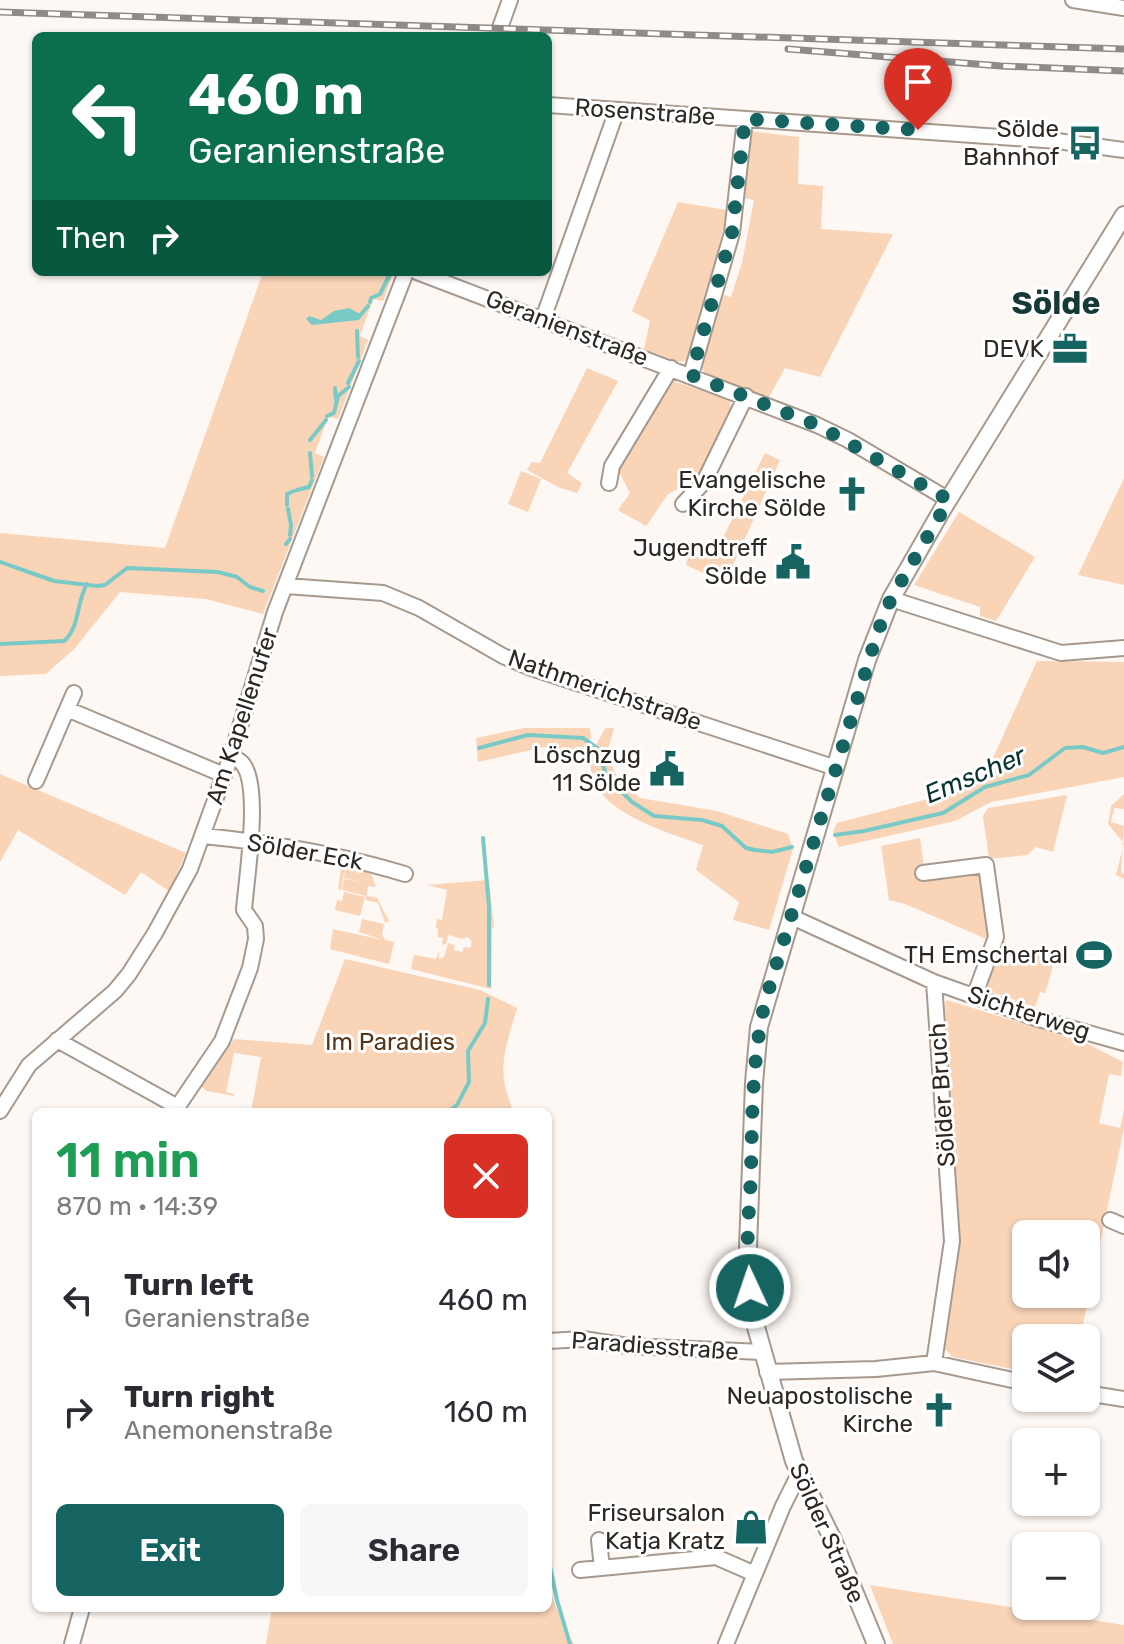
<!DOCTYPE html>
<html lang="en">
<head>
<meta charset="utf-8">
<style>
	:root { --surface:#fff; --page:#f7f7f7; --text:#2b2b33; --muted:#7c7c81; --accent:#166462 }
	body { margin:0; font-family:Rubik,sans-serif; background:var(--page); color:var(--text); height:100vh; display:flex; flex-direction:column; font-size:30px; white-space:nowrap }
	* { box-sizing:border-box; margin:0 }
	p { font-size:26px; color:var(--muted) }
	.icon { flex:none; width:44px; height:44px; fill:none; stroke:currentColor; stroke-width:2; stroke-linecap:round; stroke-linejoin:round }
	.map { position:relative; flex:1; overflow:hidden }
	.side { position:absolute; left:32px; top:1108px; width:520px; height:504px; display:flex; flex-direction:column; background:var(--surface); border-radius:12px; box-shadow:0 2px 6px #0004 }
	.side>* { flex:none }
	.banner { position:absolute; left:32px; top:32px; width:520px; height:244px; border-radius:12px; box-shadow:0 2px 6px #0004; background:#0b6e4f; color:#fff; overflow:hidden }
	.buttons { position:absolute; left:1012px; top:1220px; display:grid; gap:16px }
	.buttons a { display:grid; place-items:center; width:88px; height:88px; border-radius:12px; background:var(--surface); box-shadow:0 2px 6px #0004; font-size:40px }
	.pin { position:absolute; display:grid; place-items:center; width:68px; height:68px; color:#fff; margin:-82px -34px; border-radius:50% 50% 50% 0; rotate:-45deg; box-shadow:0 0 8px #0007 }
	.pin .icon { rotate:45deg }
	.me { position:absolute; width:88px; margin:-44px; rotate:357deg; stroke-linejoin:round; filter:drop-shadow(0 0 6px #0008) }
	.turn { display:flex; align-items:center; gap:28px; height:168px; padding:0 24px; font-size:36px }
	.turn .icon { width:104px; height:104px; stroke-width:2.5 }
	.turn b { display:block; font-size:56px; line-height:68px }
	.then { display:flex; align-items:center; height:76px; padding:0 24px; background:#0003; gap:16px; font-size:30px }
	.round { display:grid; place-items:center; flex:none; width:84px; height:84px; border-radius:12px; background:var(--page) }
	.headline { display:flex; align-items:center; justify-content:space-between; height:136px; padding:0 24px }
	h1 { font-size:48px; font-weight:600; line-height:60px; color:#1e9e55 }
	.button { display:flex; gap:16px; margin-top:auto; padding:16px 24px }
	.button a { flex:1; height:92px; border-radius:12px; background:var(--accent); color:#fff; font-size:32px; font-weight:600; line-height:92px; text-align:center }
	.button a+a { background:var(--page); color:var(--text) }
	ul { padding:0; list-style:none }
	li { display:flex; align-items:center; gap:24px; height:112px; padding:0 24px }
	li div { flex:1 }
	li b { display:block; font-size:30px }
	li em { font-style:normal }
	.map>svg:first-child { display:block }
	.green { fill:#f9d4b7; fill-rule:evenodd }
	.water { fill:#79cac6 }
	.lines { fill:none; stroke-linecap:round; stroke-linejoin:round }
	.stream { stroke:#79cac6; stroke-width:4 }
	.minor-casing { stroke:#a6998e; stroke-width:18 }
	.major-casing { stroke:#a6998e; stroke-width:20 }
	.minor { stroke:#fff; stroke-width:14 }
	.major { stroke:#fff; stroke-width:16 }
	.rail-casing { stroke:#918b87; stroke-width:7 }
	.rail { stroke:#fff; stroke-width:4; stroke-dasharray:12; stroke-linecap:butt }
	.route { stroke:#166462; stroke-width:14; stroke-dasharray:0 25.2 }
	.labels { text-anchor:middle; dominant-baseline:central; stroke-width:6; stroke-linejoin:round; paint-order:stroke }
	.street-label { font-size:24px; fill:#2d2823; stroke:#fff }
	.poi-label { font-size:24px; fill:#2d2823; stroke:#fff; text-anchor:end }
	.park-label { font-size:24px; fill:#573516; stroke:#fff }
	.water-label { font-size:26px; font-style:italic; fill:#083130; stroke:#fff }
	.district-label { font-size:32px; font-weight:bold; fill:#163937; stroke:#fff }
</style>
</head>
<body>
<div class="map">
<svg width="1124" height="1644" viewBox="0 0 1124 1644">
	<rect width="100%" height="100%" fill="#fef8f4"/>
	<!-- green -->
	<path class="green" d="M750,131L799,137L798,184L823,186L821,229L893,234L820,377L785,368L768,399L704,372L701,365L724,295L731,297L742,263L754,200L745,198Z
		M678,202L727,210L715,265L688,360L678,362L644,349L650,321L632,311Z
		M263,272H394L383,301L373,299L360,336L368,340L338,419L328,417L315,453L324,457L263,614L206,599L120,592L75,648L46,674L0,676V533L165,548Z
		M587,368L618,381L567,473L582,483L577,493L560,488L527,470L532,462L540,463Z
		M672,381L729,399L732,411L698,479L668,494L646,526L618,510L630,493L617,468L665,386Z
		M765,453L780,460L725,583L686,565L693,542L716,552Z
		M521,471L541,479L528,512L508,504Z
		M1124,478V585L1078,575Z
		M959,512L1035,557L996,621L980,616V607L914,585Z
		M1037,661L1124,662V777L991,802L955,821L839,847L833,831L837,823L958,791L983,780Z
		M524,728H590L591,738L583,749L574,751L544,747L478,762L476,738Z
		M605,728H614L607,753L615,773L640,798L717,811L788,834L793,849L769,930L733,920L739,902L696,870L703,845C667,832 579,808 592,756C594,747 601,737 605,728Z
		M0,774L186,853L169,891L141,872L125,895L18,830L0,862Z
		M1124,794V809L1114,808L1111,822L1124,826L1121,873L1124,874V879L1116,875L1124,843L1108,824L1111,806Z
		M1067,795L1053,852L1036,847L1027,855L989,859L983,816L988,808Z
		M920,838L924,867L918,868L920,878L972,872L981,877L991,941L905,904L889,900L881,846Z
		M342,861L347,862L345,868L348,863L372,872H364L371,874L376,887L368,886L367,896L377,898L389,921L385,923L378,903L366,900V896L342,890L344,879L361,882L344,878L345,868L341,890L338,889Z
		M489,880L494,928H492L491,989L411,969L414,955L436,959L439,951V959L444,957L448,943L455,945L454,950L462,952L464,947L470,948L472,942L468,937L462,939L448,935L446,944L442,945L443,938L438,937V929L436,928L437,919L442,920L447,890L427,885Z
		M344,892L365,897L360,916L335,910L337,900L342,901Z
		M362,919L384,924L382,934L385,940L394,942L389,964L330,949L333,929L383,940L359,932Z
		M1001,939L1023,956L1052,955V970L1045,993L1040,992L1035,1007L983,989Z
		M345,959L480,990L517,1008C505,1050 495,1071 514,1112H251L261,1057L234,1053L226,1092L234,1094V1096L207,1091L200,1086L234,1039L312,1045Z
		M947,1000L1088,1044L1123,1062L1121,1076L1109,1074L1099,1123L1120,1128L1124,1109V1129L1080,1338H1026V1372L953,1357L944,1348L957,1269L960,1231L945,1003ZM1026,1234H1086V1294H1026Z
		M870,1585L1124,1625V1644H893Z
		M548,1587L567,1633L574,1644H266L272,1608H548Z"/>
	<!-- water -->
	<path class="water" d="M349,308L362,315L359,320L312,325L306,319L309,316L321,320L334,311Z"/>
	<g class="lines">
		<!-- stream -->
		<path class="stream" d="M370,302L371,298L380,294L391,272
			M358,318L368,306
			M357,331L358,357
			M348,383L359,361
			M335,388L336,400
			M327,416L334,413L338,396L349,387
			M310,440L326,420
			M310,453L312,476
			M297,490L309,487L312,480
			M287,505V494L294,491
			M288,509L291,525L290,535
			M286,544L290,539
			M0,562L54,581L97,586L105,585L127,568L218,572L237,577L250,587L263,591
			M0,644L64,641C80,627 76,603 87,584
			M479,748L528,735L583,738L597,748L607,777L632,802L654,816L702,820L722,826L746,848L755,850L772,852L792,847
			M835,835L864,831L943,813L985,787L1029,775L1065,748L1083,747L1103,753L1124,747
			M483,838L489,907V985
			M448,1112L457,1105L469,1082L468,1051L485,1023L488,999
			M548,1557L557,1600L570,1644"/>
		<!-- minor casing -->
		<g class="minor-casing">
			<path id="minor" d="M1073,0L1124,8
				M497,36L510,0
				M548,105L1057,141L1124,150
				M417,272L817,425L848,440L949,500
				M543,319L617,110
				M691,375L732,233L745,119
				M609,483L612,466L671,368
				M683,504L704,482L746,396
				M286,586L383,593L419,608L503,656L531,668L836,768
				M891,599L1061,653L1124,648
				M67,709L74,693
				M36,781L67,709L224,775
				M204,836C273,843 339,854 405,874
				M923,873L986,865L996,937L974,997
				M792,917L934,982L952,1241L934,1363
				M934,982L1035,1018L1124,1043
				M57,1040L176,1106
				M0,1111L29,1065L115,991L129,974L155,933L190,869L231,756L275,612L406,272
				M174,1112L222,1041L250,968L256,939L255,926L244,910C246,880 262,785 242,763C239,760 235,758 231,756
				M1110,1220L1124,1226
				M548,1341L583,1339L628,1346L762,1352
				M767,1372L876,1369L934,1363L1026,1383
				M1086,1393L1124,1399
				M599,1540L602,1568
				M580,1570L716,1557L755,1574
				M72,1644L82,1608
				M726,1644L783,1506L799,1474"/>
		</g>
		<!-- major casing -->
		<g class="major-casing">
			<path id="major" d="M876,1644L833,1540L794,1461L756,1327L748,1277V1248L754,1083L759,1027L867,660L891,599L942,510L1124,215"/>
		</g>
		<!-- minor -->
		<use href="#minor" class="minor"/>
		<!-- major -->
		<use href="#major" class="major"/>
		<!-- rail casing -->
		<g class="rail-casing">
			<path id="rail" d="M0,12L1124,49
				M788,49L1001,66L1124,71"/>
		</g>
		<!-- rail -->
		<use href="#rail" class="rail"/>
	</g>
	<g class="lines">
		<!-- route -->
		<path class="route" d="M750,1288C745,1251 749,1213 751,1176C752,1117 752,1059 765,1002L878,631L891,599L949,500L817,425L691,375L732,233L745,119L918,130"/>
	</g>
	<!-- icons -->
	<defs>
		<g id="bus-bare" transform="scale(2.76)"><path d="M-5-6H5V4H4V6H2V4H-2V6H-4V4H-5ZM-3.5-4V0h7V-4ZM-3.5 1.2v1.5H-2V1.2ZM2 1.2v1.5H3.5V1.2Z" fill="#166462" stroke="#fff" stroke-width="2.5" paint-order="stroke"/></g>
		<g id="office-bare" transform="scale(2.76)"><path d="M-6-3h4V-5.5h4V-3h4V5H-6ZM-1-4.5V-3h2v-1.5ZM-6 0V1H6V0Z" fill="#166462" stroke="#fff" stroke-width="2.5" paint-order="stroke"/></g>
		<g id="church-bare" transform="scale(2.76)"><path d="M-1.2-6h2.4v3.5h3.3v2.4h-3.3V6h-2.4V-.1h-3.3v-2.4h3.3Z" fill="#166462" stroke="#fff" stroke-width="2.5" paint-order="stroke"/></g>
		<g id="civic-bare" transform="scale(2.76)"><path d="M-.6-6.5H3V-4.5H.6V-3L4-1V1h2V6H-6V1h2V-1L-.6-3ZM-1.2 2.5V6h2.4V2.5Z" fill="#166462" stroke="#fff" stroke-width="2.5" paint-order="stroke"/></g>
		<g id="stadium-bare" transform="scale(2.76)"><path d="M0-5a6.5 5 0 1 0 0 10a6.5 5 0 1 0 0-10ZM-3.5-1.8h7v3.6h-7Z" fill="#166462" stroke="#fff" stroke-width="2.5" paint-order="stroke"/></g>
		<g id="shop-bare" transform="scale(2.76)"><path d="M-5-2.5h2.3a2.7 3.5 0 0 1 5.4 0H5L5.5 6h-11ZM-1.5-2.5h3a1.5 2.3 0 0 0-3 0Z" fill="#166462" stroke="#fff" stroke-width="2.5" paint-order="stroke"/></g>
	</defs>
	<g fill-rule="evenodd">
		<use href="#bus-bare" x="1085" y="143"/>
		<use href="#office-bare" x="1070" y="349"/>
		<use href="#church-bare" x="852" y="494"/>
		<use href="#civic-bare" x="793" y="562"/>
		<use href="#civic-bare" x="667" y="769"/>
		<use href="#stadium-bare" x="1094" y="955"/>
		<use href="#church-bare" x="939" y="1410"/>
		<use href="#shop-bare" x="751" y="1527"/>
	</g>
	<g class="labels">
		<!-- street labels -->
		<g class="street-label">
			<text transform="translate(645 112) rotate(4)">Rosenstraße</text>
			<text transform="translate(567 328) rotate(21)">Geranienstraße</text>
			<text transform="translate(605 690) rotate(19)">Nathmerichstraße</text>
			<text transform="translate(242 716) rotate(-72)">Am Kapellenufer</text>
			<text transform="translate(305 852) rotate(10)">Sölder Eck</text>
			<text transform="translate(1029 1013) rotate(18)">Sichterweg</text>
			<text transform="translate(942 1095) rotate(-94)">Sölder Bruch</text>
			<text transform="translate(655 1346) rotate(4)">Paradiesstraße</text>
			<text transform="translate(827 1533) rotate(66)">Sölder Straße</text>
		</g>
		<!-- poi labels -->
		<g class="poi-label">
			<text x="1059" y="129">Sölde<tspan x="1059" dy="28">Bahnhof</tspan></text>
			<text x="1044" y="349">DEVK</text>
			<text x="826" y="480">Evangelische<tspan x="826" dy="28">Kirche Sölde</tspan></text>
			<text x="767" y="548">Jugendtreff<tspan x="767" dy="28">Sölde</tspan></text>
			<text x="641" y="755">Löschzug<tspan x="641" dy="28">11 Sölde</tspan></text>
			<text x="1068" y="955">TH Emschertal</text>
			<text x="913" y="1396">Neuapostolische<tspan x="913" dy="28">Kirche</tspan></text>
			<text x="725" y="1513">Friseursalon<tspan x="725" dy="28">Katja Kratz</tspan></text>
		</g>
		<!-- park labels -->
		<g class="park-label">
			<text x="390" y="1042">Im Paradies</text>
		</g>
		<!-- water labels -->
		<g class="water-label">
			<text transform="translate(975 775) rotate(-23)">Emscher</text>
		</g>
		<!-- district labels -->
		<g class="district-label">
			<text x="1056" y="303">Sölde</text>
		</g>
	</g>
</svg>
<div class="buttons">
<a><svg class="icon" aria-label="sound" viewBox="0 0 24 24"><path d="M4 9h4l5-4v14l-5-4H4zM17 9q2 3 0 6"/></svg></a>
<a><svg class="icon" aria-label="layers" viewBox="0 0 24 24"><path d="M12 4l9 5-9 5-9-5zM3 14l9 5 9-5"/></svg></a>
<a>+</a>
<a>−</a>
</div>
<div class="pin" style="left:918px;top:130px;background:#d93025"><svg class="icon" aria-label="arrive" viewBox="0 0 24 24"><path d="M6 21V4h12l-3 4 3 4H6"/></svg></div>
<svg class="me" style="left:750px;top:1288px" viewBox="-20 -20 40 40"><circle r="17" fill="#166462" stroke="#fff" stroke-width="3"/><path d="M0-11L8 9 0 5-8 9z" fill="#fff"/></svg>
<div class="banner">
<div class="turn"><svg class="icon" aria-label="left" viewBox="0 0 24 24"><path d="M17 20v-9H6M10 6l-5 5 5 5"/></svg><div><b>460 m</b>Geranienstraße</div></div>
<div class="then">Then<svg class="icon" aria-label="right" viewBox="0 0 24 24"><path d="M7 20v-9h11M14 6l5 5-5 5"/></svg></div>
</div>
<section class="side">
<div class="headline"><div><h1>11 min</h1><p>870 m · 14:39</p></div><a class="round" style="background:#d93025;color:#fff"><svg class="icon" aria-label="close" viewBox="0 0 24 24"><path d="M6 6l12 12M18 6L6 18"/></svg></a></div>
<ul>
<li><svg class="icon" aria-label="left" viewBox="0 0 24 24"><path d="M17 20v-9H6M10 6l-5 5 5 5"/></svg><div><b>Turn left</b><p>Geranienstraße</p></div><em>460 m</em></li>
<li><svg class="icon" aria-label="right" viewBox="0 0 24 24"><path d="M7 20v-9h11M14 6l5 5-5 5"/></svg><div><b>Turn right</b><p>Anemonenstraße</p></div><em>160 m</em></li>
</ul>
<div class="button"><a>Exit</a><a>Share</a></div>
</section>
</div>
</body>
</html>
